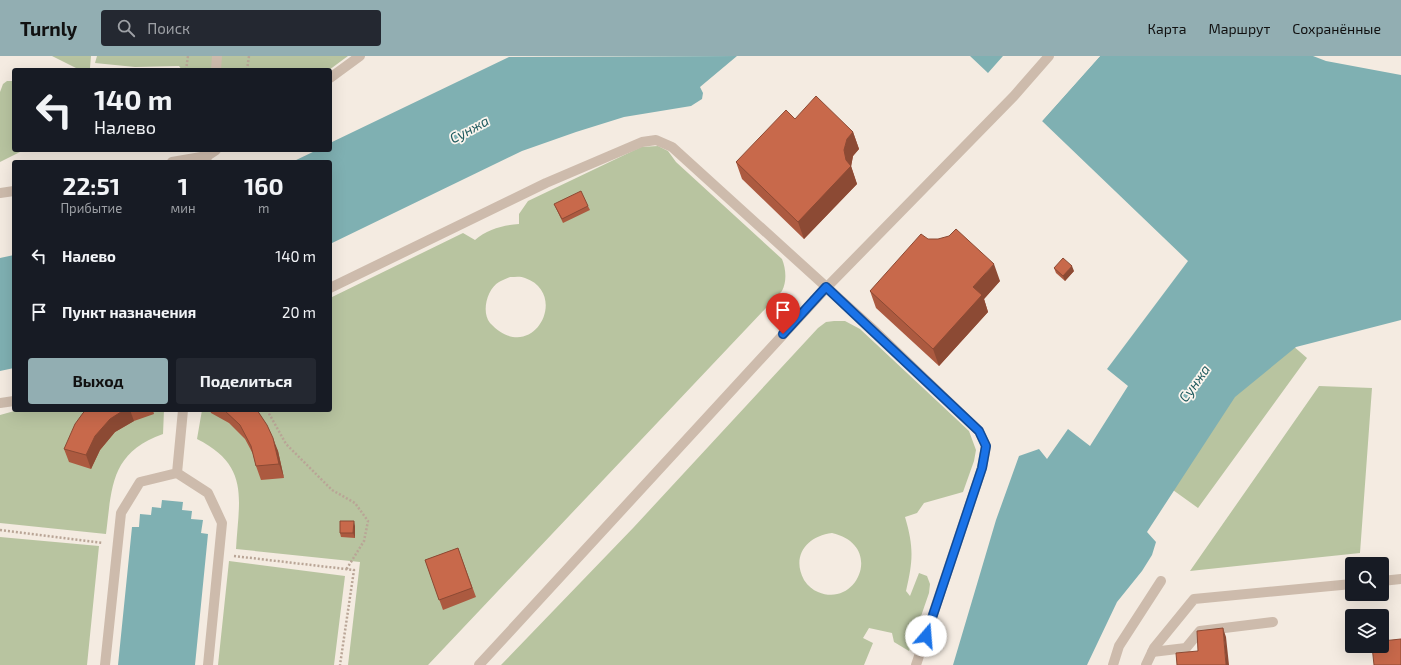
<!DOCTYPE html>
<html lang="ru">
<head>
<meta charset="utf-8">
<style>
	:root { --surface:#171b24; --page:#242831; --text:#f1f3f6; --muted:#9ea1a6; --accent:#92aeb2 }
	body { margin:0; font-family:"Exo 2",sans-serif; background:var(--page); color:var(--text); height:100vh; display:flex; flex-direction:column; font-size:15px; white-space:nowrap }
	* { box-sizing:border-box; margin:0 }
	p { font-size:13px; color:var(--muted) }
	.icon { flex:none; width:22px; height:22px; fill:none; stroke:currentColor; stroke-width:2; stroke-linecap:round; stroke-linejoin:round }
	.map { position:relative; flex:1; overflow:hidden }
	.details { position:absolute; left:12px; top:104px; width:320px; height:252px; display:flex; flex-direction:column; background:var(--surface); border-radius:4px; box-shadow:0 4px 16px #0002 }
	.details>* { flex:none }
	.top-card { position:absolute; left:12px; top:12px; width:320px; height:84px; border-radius:4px; box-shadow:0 4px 16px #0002; background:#171b24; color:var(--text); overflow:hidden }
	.fabs { position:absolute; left:1345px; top:501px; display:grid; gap:8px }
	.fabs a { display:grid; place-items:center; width:44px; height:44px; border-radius:4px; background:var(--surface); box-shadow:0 4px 16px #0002; font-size:20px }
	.pin { position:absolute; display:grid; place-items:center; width:34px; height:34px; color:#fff; margin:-41px -17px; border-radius:50% 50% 50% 0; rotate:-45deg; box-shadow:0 0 4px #0007 }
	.pin .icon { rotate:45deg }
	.me { position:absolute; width:44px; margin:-22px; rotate:18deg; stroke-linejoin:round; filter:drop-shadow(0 0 3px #0008) }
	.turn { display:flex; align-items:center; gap:14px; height:84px; padding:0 16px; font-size:18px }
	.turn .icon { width:52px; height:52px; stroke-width:2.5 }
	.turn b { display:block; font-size:28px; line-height:34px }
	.eta { display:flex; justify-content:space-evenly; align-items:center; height:68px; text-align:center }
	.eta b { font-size:24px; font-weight:700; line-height:28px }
	.cta { display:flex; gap:8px; margin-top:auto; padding:8px 16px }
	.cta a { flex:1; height:46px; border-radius:4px; background:var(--accent); color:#111; font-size:16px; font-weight:700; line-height:46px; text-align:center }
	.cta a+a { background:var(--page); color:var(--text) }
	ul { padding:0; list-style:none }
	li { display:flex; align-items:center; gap:12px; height:56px; padding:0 16px }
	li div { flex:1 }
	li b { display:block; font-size:15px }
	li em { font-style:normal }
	header { display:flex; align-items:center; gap:24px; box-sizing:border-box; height:56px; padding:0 20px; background:var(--accent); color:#111 }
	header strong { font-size:19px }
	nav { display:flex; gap:22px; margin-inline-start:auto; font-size:14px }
	.search { width:280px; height:36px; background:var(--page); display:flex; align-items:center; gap:10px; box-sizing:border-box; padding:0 14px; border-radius:4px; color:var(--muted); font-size:15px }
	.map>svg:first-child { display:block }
	.green { fill:#b8c4a0; fill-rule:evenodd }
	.water { fill:#7fb0b2 }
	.pier { fill:#f4ebe1 }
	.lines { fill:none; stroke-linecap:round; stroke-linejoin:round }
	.path { stroke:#b9a596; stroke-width:2.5; stroke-dasharray:2 2; stroke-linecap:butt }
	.lane { stroke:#cdbbac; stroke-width:10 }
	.street { stroke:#cdbbac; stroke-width:10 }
	.wall { fill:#ac5a40 }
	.shaded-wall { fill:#8c4a34 }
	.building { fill:#c8694b; stroke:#8c4a34 }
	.route-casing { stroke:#114b97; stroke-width:10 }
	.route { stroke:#1a73e8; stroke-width:7 }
	.labels { text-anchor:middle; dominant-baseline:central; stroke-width:3.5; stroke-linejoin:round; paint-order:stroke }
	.water-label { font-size:14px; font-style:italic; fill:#1f5a5e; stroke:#fbf5ee }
</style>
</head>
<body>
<header>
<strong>Turnly</strong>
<div class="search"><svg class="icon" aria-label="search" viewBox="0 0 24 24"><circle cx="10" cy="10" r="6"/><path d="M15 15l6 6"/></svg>Поиск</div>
<nav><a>Карта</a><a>Маршрут</a><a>Сохранённые</a></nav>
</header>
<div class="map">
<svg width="1401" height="609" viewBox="0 0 1401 609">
	<rect width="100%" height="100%" fill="#f4ebe1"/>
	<!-- green -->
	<path class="green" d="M52,0H91L90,12L110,14H80Z
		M97,0H348L329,14H182L179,10L135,11L95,7Z
		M7,25H14V94H24L0,106V36L3,28Z
		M658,90L668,95L676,106L782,203C786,213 787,225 782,235L428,609H348L360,506L236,493C239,442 250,410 197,383L202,354H330V242L463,177L475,184C487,173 504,169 519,168V158L528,145L641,91ZM510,221C515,221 521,220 525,222C571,238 532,312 490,267C481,256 487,233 499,226C502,224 506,223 510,221Z
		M1209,217L1307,302L1198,452L1102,383Z
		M834,265H845L860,273L969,375L976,394L974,405L963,436L924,447L917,457L905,461C914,491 913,505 906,535L910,540L919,517L927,520L930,528L929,537L909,595L894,586L892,577L869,572L863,582L873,587L864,609H501L634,471L818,272L826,266ZM832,477C885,489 857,553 818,536C813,534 808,530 804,524C791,500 807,480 832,477Z
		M1319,330L1372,332L1360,497L1190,515Z
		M18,354H164L163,378C110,397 112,431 106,478L0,467V359Z
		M0,481L99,490L87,609H0Z
		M229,505L345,520L334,609H218Z"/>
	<!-- water -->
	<path class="water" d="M737,0L700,31L703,37L702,43L691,50L624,61L576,76L522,95L330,188V106H292L317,94H330V87L509,1Z
		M970,0H1003L988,17Z
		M1100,0H1313L1326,5L1401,19V264L1296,291L1235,341L1147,476L1156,486L1152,499L1142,515L1117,546L1087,609H953L996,464L1019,400L1039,393L1047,403L1068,373L1090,390L1128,330L1107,313L1188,205L1042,65Z
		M14,199V312L0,315V202Z
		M162,444L183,446L182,454L192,455L191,463L203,464L201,477L208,478L195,609H118L132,471H139L140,458L151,459L152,451L161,452Z"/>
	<!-- pier -->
	<path class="pier" d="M1097,0H1100L1042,65L1040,64Z"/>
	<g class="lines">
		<!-- path -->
		<path class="path" d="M186,14L188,0
			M247,14L249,0
			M267,354L286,388L332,434L355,447L368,465L364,485L346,514
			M0,474L103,487
			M234,500L354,514L340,609"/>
		<!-- lane -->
		<path class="lane" d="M330,22L360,0
			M172,106L207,100L216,94
			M0,137L14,135
			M330,232L546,127L642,86L656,84L672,91L876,276L979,375L986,390L982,412L916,609
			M0,347L14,345
			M177,417L183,354
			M1152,596L1186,592L1200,575L1273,566
			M105,609L121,457L140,426L177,417L208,437L222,467L208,609
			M479,609L827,231L1014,40L1049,0
			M1113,609L1119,590L1161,525"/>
		<!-- street -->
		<path class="street" d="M216,14L217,0
			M206,106L208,94
			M1382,525L1401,523
			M1146,609L1154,592L1194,543L1352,528"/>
	</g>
	<!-- wall -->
	<path class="wall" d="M795,63L853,76L859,93L853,100L851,110L857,128L804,183L742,123L736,106Z
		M554,148L588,150L590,154L563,167Z
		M928,183L1000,225L984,243L988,256L939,310L876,252L870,235Z
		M1054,212L1074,215L1065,225L1056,217Z
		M86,354H153L154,358L134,365L115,376L100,394L91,413L69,406L64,393Z
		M210,354H257L278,395L284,422L261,424L256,410L253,398L245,383L229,367L211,357Z
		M355,470V482L341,481L340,477Z
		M458,492L476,541L443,554L425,504Z"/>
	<!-- shaded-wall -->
	<path class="shaded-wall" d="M853,76L859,93L853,100L851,111V110L857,128L804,183L798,166L846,104L844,94L847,83Z
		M994,208L1000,225L984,243L988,256L939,310L933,293L973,231Z
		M1072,210L1074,215L1065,225L1063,220Z
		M124,354H130L134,365L115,376L100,394L91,413L86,399L95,380L110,363Z
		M273,382L278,395L284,422L279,408Z
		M354,465L355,470V482L353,477Z
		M1223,572L1226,581L1229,609H1226Z"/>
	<!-- building -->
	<path class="building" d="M816,40L853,76L847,83L844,94L846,104L851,110L798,166L736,106L786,54L795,63Z
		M581,135L588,150L562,163L554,148Z
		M956,173L994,208L973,231L982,239L933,293L870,235L921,178L928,183H938L949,180Z
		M1063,202L1072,210L1063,220L1054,212Z
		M86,354H124L110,363L95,380L86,399L64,393L75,368L83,357Z
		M224,354H257L267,369L273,382L279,408L256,410L251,390L240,369Z
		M340,465H354L353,477H340Z
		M458,492L472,532L439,544L425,504Z
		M1223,572L1226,609H1177L1176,597L1198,595L1197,575Z
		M1401,583V609H1374L1372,590H1382V585Z"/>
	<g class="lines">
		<!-- route casing -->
		<g class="route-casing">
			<path id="route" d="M783,278L826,231L979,375L986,390L982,412L926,580"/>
		</g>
		<!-- route -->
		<use href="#route" class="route"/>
	</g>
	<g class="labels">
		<!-- water labels -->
		<g class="water-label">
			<text transform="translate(469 73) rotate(-28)">Сунжа</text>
			<text transform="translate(1194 327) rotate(-54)">Сунжа</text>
		</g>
	</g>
</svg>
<div class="fabs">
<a><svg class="icon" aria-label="search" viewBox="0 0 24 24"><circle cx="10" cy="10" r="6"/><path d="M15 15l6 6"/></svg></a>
<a><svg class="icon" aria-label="layers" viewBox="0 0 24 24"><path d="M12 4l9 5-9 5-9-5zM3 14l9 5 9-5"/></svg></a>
</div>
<div class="pin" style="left:783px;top:278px;background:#d93025"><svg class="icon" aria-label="arrive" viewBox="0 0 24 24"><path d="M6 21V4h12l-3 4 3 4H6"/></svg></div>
<svg class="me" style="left:926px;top:580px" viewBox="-20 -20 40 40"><circle r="19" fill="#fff"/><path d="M0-13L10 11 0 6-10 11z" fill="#1a73e8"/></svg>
<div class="top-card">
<div class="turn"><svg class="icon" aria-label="left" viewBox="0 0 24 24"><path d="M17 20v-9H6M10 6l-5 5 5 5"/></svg><div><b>140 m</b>Налево</div></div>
</div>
<section class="details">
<div class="eta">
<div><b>22:51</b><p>Прибытие</p></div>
<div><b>1</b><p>мин</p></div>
<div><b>160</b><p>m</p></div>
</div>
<ul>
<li><svg class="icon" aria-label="left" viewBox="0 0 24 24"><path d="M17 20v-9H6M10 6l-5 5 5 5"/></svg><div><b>Налево</b></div><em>140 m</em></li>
<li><svg class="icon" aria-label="arrive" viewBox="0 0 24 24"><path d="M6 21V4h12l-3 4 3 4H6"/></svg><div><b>Пункт назначения</b></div><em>20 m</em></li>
</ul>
<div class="cta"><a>Выход</a><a>Поделиться</a></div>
</section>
</div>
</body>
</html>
